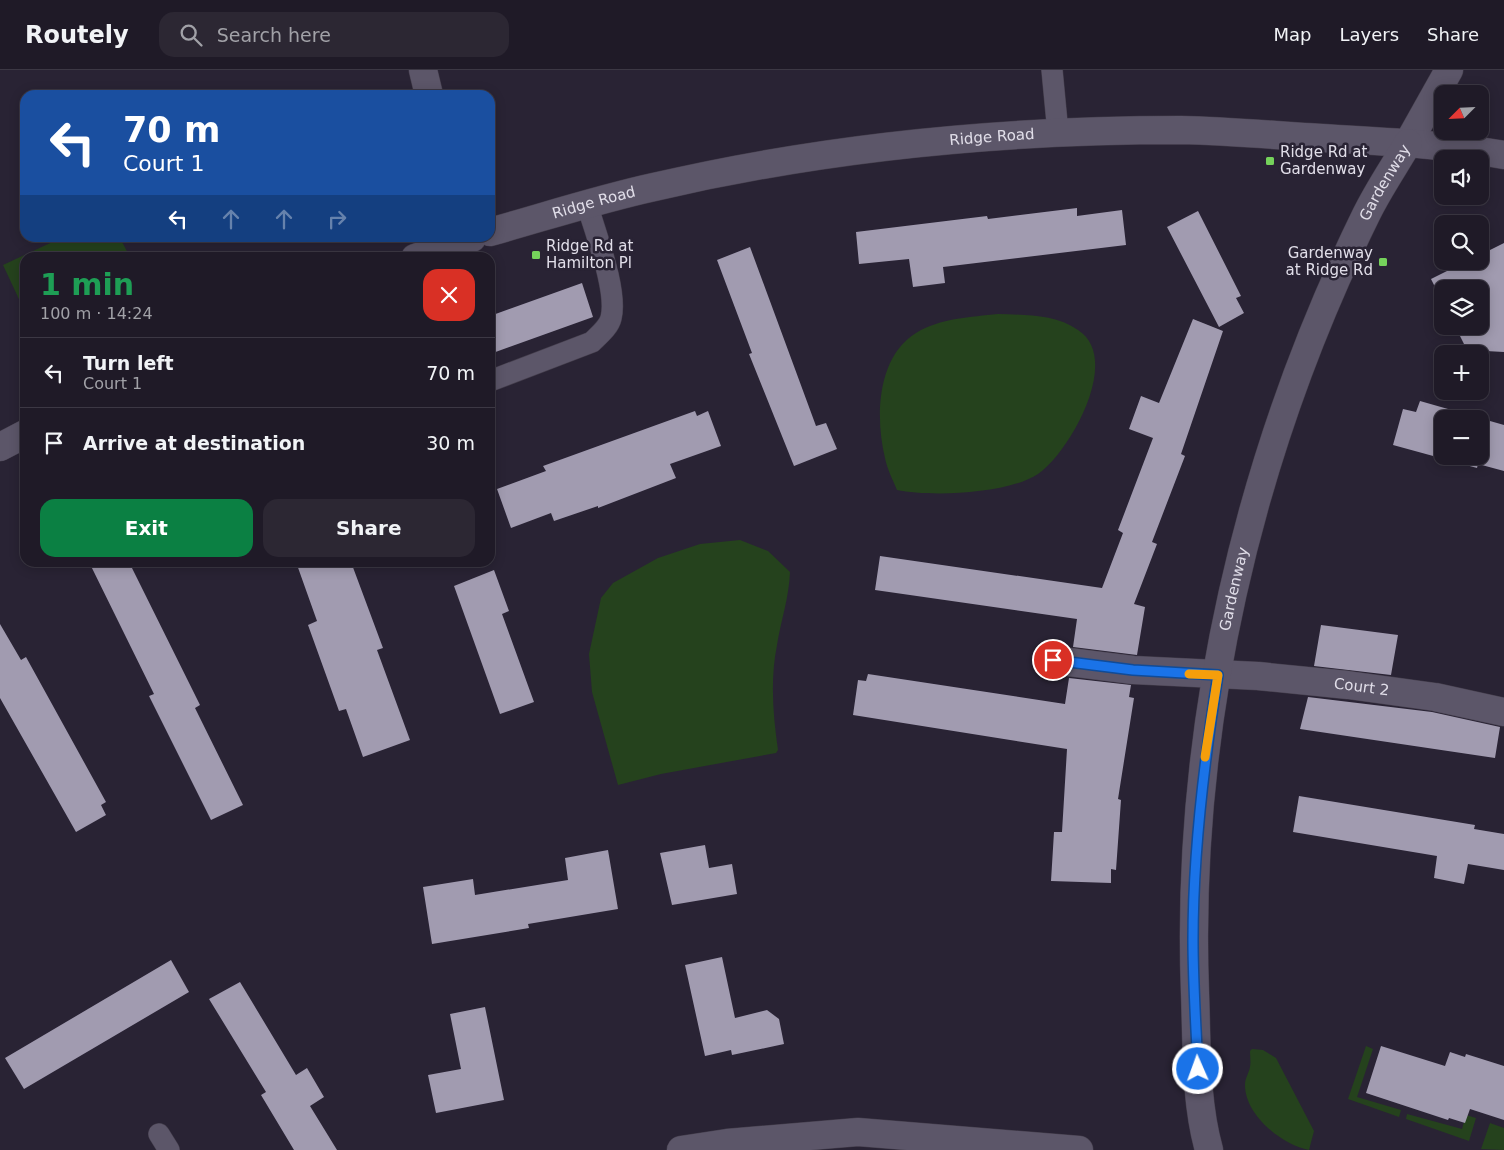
<!DOCTYPE html>
<html lang="en">
<head>
<meta charset="utf-8">
<style>
	:root { --surface:#1f1a27; --page:#2c2733; --text:#f1f3f6; --muted:#a1a1a7; --line:#3c3844; --accent:#0b8043 }
	body { margin:0; font-family:"DejaVu Sans",sans-serif; background:var(--page); color:var(--text); height:100vh; display:flex; flex-direction:column; font-size:19px; white-space:nowrap }
	* { box-sizing:border-box; margin:0 }
	p { font-size:16px; color:var(--muted) }
	.icon { flex:none; width:28px; height:28px; fill:none; stroke:currentColor; stroke-width:2; stroke-linecap:round; stroke-linejoin:round }
	.map { position:relative; flex:1; overflow:hidden }
	.side { position:absolute; left:20px; top:182px; width:475px; height:315px; display:flex; flex-direction:column; background:var(--surface); border-radius:15px; box-shadow:0 2px 12px #0003,0 0 0 1px var(--line) }
	.side>* { flex:none }
	.top-card { position:absolute; left:20px; top:20px; width:475px; height:152px; border-radius:15px; box-shadow:0 2px 12px #0003,0 0 0 1px var(--line); background:#1a4fa0; color:#fff; overflow:hidden }
	.needle { width:32px; rotate:246deg }
	.tools { position:absolute; left:1434px; top:15px; display:grid; gap:10px }
	.tools a { display:grid; place-items:center; width:55px; height:55px; border-radius:10px; background:var(--surface); box-shadow:0 2px 12px #0003,0 0 0 1px var(--line); font-size:25px }
	.pin { position:absolute; display:grid; place-items:center; width:42px; height:42px; color:#fff; margin:-21px; border:2px solid #fff; border-radius:50%; box-shadow:0 1px 5px #0007 }
	.me { position:absolute; width:55px; margin:-28px; rotate:358deg; stroke-linejoin:round; filter:drop-shadow(0 0 4px #0008) }
	.turn { display:flex; align-items:center; gap:18px; height:105px; padding:0 20px; font-size:22px }
	.turn .icon { width:65px; height:65px; stroke-width:2.5 }
	.turn b { display:block; font-size:35px; line-height:42px }
	.lanes { display:flex; align-items:center; height:48px; padding:0 20px; background:#0003; justify-content:center; gap:25px; direction:ltr }
	.lanes .off { opacity:.35 }
	.round { display:grid; place-items:center; flex:none; width:52px; height:52px; border-radius:15px; background:var(--page) }
	.head { display:flex; align-items:center; justify-content:space-between; height:85px; padding:0 20px }
	h1 { font-size:30px; font-weight:800; line-height:38px; color:#1e9e55 }
	.primary-button { display:flex; gap:10px; margin-top:auto; padding:10px 20px }
	.primary-button a { flex:1; height:58px; border-radius:15px; background:var(--accent); color:#fff; font-size:20px; font-weight:800; line-height:58px; text-align:center }
	.primary-button a+a { background:var(--page); color:var(--text) }
	ul { padding:0; list-style:none }
	li { display:flex; align-items:center; gap:15px; height:70px; padding:0 20px; border-top:1px solid var(--line) }
	li div { flex:1 }
	li b { display:block; font-size:19px }
	li em { font-style:normal }
	header { display:flex; align-items:center; gap:30px; box-sizing:border-box; height:70px; padding:0 25px; background:var(--surface); border-bottom:1px solid var(--line) }
	header strong { font-size:24px }
	nav { display:flex; gap:28px; margin-inline-start:auto; font-size:18px }
	.search { width:350px; height:45px; background:var(--page); display:flex; align-items:center; gap:12px; box-sizing:border-box; padding:0 18px; border-radius:15px; color:var(--muted); font-size:19px }
	.map>svg:first-child { display:block }
	.green { fill:#25421d }
	.building { fill:#a19bb0; fill-rule:evenodd }
	.lines { fill:none; stroke-linecap:round; stroke-linejoin:round }
	.service-casing { stroke:#443e4c; stroke-width:22 }
	.minor-casing { stroke:#443e4c; stroke-width:29 }
	.tertiary-casing { stroke:#443e4c; stroke-width:29 }
	.service { stroke:#5c5669; stroke-width:21 }
	.minor { stroke:#5c5669; stroke-width:28 }
	.tertiary { stroke:#5c5669; stroke-width:28 }
	.route-casing { stroke:#114b97; stroke-width:12 }
	.route { stroke:#1a73e8; stroke-width:9 }
	.slow { stroke:#f59e0b; stroke-width:9 }
	.poi-dot { fill:#75d25b; stroke:#292334; stroke-width:2 }
	.labels { text-anchor:middle; dominant-baseline:central; stroke-width:5; stroke-linejoin:round; paint-order:stroke }
	.street-label { font-size:15px; fill:#e1dee9; stroke:#292334 }
	.poi-label { font-size:15px; fill:#e1dee9; stroke:#292334; text-anchor:start }
</style>
</head>
<body>
<header>
<strong>Routely</strong>
<div class="search"><svg class="icon" aria-label="search" viewBox="0 0 24 24"><circle cx="10" cy="10" r="6"/><path d="M15 15l6 6"/></svg>Search here</div>
<nav><a>Map</a><a>Layers</a><a>Share</a></nav>
</header>
<div class="map">
<svg width="1504" height="1080" viewBox="0 0 1504 1080">
	<rect width="100%" height="100%" fill="#292334"/>
	<!-- green -->
	<path class="green" d="M61,168H120L130,187L25,188V242L3,195Z
		M998,244C1025,245 1055,244 1078,260C1123,289 1069,383 1038,404C1008,424 931,427 897,420C893,410 887,399 885,388C875,347 877,287 916,263C940,248 971,247 998,244Z
		M740,470L768,481L790,502C789,528 781,550 777,575C770,610 773,645 778,680L776,683L661,704L618,715L592,622L589,584L601,528L613,513L658,488L700,474Z
		M1366,976L1373,979L1357,1027L1401,1040L1399,1047L1348,1029Z
		M1252,979L1263,980L1276,988L1314,1061L1309,1080C1281,1074 1245,1045 1245,1015C1245,1008 1249,1003 1250,997C1251,992 1250,986 1250,981Z
		M1407,1044L1462,1059L1466,1045L1476,1048L1469,1071L1406,1049Z
		M1490,1053L1504,1058V1080L1481,1079Z"/>
	<!-- building -->
	<path class="building" d="M1077,138V146L1122,140L1126,175L943,197L945,213L913,217L909,189L859,194L856,162L987,146L988,149Z
		M1198,141L1241,226L1236,228L1244,243L1219,257L1167,157Z
		M1504,173V282L1467,280L1455,256H1480V219H1442V231L1431,209L1467,191H1480V185Z
		M750,177L816,356L826,353L837,379L794,396L749,284L752,283L717,190Z
		M582,213L593,247L490,284V246Z
		M1193,249L1223,261L1181,384L1185,386L1152,472L1157,474L1134,534L1145,537L1137,585L1073,577L1077,549L875,520L880,486L1102,518L1123,463L1118,460L1153,368L1129,359L1141,326L1159,333Z
		M1420,331L1504,355V401L1478,394L1477,398L1393,375L1403,339L1416,342ZM1442,349H1480V386H1442Z
		M695,341L697,346L708,341L721,376L670,394L676,408L598,438V436L554,451L551,443L511,458L497,419L546,401L543,396Z
		M89,492H129L200,635L195,638L243,735L211,750L149,626L154,624Z
		M296,492H351L383,578L377,580L410,670L363,687L346,639L339,641L308,555L317,551Z
		M494,500L509,541L502,544L534,632L500,644L454,516Z
		M0,554L21,590L26,587L106,732L101,735L106,745L76,762L0,628Z
		M1321,555L1398,565L1391,605L1314,596Z
		M868,604L1065,634L1069,608L1131,615L1129,627L1134,628L1118,729L1121,730L1116,800L1111,799V813L1051,811L1054,762H1062L1067,679L853,645L858,610L866,611Z
		M1308,627L1432,642L1500,657L1495,688L1300,659Z
		M1299,726L1475,755L1474,759L1504,764V800L1468,794L1464,814L1434,808L1437,786L1293,762Z
		M705,775L709,798L732,794L737,824L672,835L660,783Z
		M608,780L618,839L528,854L529,858L432,874L423,817L473,809L475,825L568,810L565,788Z
		M722,887L735,948L767,940L779,949L784,974L732,985L731,980L705,986L685,895Z
		M171,890L189,922L24,1019L5,988Z
		M240,912L296,1005L307,998L324,1027L310,1036L337,1080H294L261,1025L266,1022L209,929Z
		M485,937L504,1030L436,1043L428,1005L461,999L450,944Z
		M1381,976L1445,996L1450,982L1465,987L1466,984L1504,996V1050L1470,1039L1465,1053L1449,1048L1448,1050L1366,1023Z"/>
	<g class="lines">
		<!-- service casing -->
		<g class="service-casing">
			<path id="service" d="M1052,0L1058,63
				M490,311L592,272C599,265 609,257 611,248C618,221 595,162 587,134
				M159,1064L169,1080"/>
		</g>
		<!-- minor casing -->
		<g class="minor-casing">
			<g id="minor">
				<path d="M423,0L429,25"/>
				<path d="M1408,73L1449,0"/>
				<path id="s1" d="M1053,590L1133,600L1258,606L1348,615L1435,627L1504,642"/>
			</g>
		</g>
		<!-- tertiary casing -->
		<g class="tertiary-casing">
			<g id="tertiary">
				<path id="s2" d="M490,162C544,147 599,129 654,117C826,77 1004,60 1181,60C1222,61 1263,64 1304,67C1371,71 1438,73 1504,85"/>
				<path d="M415,188L472,168"/>
				<path d="M0,377L25,364"/>
				<path d="M681,1080L727,1073L858,1062L1079,1080"/>
				<path id="s3" d="M1209,1080C1195,1030 1197,975 1195,923C1185,656 1248,385 1366,145C1378,120 1394,97 1408,73"/>
			</g>
		</g>
		<!-- service -->
		<use href="#service" class="service"/>
		<!-- minor -->
		<use href="#minor" class="minor"/>
		<!-- tertiary -->
		<use href="#tertiary" class="tertiary"/>
	</g>
	<g class="lines">
		<!-- route casing -->
		<g class="route-casing">
			<path id="route" d="M1053,590L1133,600L1218,605C1204,692 1193,781 1193,870C1193,913 1196,956 1198,999"/>
		</g>
		<!-- route -->
		<use href="#route" class="route"/>
		<!-- slow -->
		<path class="slow" d="M1189,604L1218,605L1205,687"/>
	</g>
	<!-- markers -->
	<g class="poi-dot">
		<rect x="1265" y="86" width="10" height="10" rx="2.5"/>
		<rect x="531" y="180" width="10" height="10" rx="2.5"/>
		<rect x="1378" y="187" width="10" height="10" rx="2.5"/>
	</g>
	<g class="labels">
		<!-- street labels -->
		<g class="street-label">
			<text stroke="none"><textPath href="#s2" startOffset="512">Ridge Road</textPath></text>
			<text stroke="none"><textPath href="#s3" startOffset="1000">Gardenway</textPath></text>
			<text stroke="none"><textPath href="#s2" startOffset="108">Ridge Road</textPath></text>
			<text stroke="none"><textPath href="#s3" startOffset="565">Gardenway</textPath></text>
			<text stroke="none"><textPath href="#s1" startOffset="310">Court 2</textPath></text>
		</g>
		<!-- poi labels -->
		<g class="poi-label">
			<text x="1280" y="82">Ridge Rd at<tspan x="1280" dy="17">Gardenway</tspan></text>
			<text x="546" y="176">Ridge Rd at<tspan x="546" dy="17">Hamilton Pl</tspan></text>
			<text x="1373" y="183" text-anchor="end">Gardenway<tspan x="1373" dy="17">at Ridge Rd</tspan></text>
		</g>
	</g>
</svg>
<div class="tools">
<a><svg class="needle" viewBox="-14 -14 28 28"><path d="M0-13l5 13h-10z" fill="#e53935"/><path d="M0 13l5-13h-10z" fill="#a1a1a7"/></svg></a>
<a><svg class="icon" aria-label="sound" viewBox="0 0 24 24"><path d="M4 9h4l5-4v14l-5-4H4zM17 9q2 3 0 6"/></svg></a>
<a><svg class="icon" aria-label="search" viewBox="0 0 24 24"><circle cx="10" cy="10" r="6"/><path d="M15 15l6 6"/></svg></a>
<a><svg class="icon" aria-label="layers" viewBox="0 0 24 24"><path d="M12 4l9 5-9 5-9-5zM3 14l9 5 9-5"/></svg></a>
<a>+</a>
<a>−</a>
</div>
<div class="pin" style="left:1053px;top:590px;background:#d93025"><svg class="icon" aria-label="arrive" viewBox="0 0 24 24"><path d="M6 21V4h12l-3 4 3 4H6"/></svg></div>
<svg class="me" style="left:1198px;top:999px" viewBox="-20 -20 40 40"><circle r="17" fill="#1a73e8" stroke="#fff" stroke-width="3"/><path d="M0-11L8 9 0 5-8 9z" fill="#fff"/></svg>
<div class="top-card">
<div class="turn"><svg class="icon" aria-label="left" viewBox="0 0 24 24"><path d="M17 20v-9H6M10 6l-5 5 5 5"/></svg><div><b>70 m</b>Court 1</div></div>
<div class="lanes"><svg class="icon" aria-label="left" viewBox="0 0 24 24"><path d="M17 20v-9H6M10 6l-5 5 5 5"/></svg><svg class="icon off" aria-label="ahead" viewBox="0 0 24 24"><path d="M12 20V5M6 11l6-6 6 6"/></svg><svg class="icon off" aria-label="ahead" viewBox="0 0 24 24"><path d="M12 20V5M6 11l6-6 6 6"/></svg><svg class="icon off" aria-label="right" viewBox="0 0 24 24"><path d="M7 20v-9h11M14 6l5 5-5 5"/></svg></div>
</div>
<section class="side">
<div class="head"><div><h1>1 min</h1><p>100 m · 14:24</p></div><a class="round" style="background:#d93025;color:#fff"><svg class="icon" aria-label="close" viewBox="0 0 24 24"><path d="M6 6l12 12M18 6L6 18"/></svg></a></div>
<ul>
<li><svg class="icon" aria-label="left" viewBox="0 0 24 24"><path d="M17 20v-9H6M10 6l-5 5 5 5"/></svg><div><b>Turn left</b><p>Court 1</p></div><em>70 m</em></li>
<li><svg class="icon" aria-label="arrive" viewBox="0 0 24 24"><path d="M6 21V4h12l-3 4 3 4H6"/></svg><div><b>Arrive at destination</b></div><em>30 m</em></li>
</ul>
<div class="primary-button"><a>Exit</a><a>Share</a></div>
</section>
</div>
</body>
</html>
